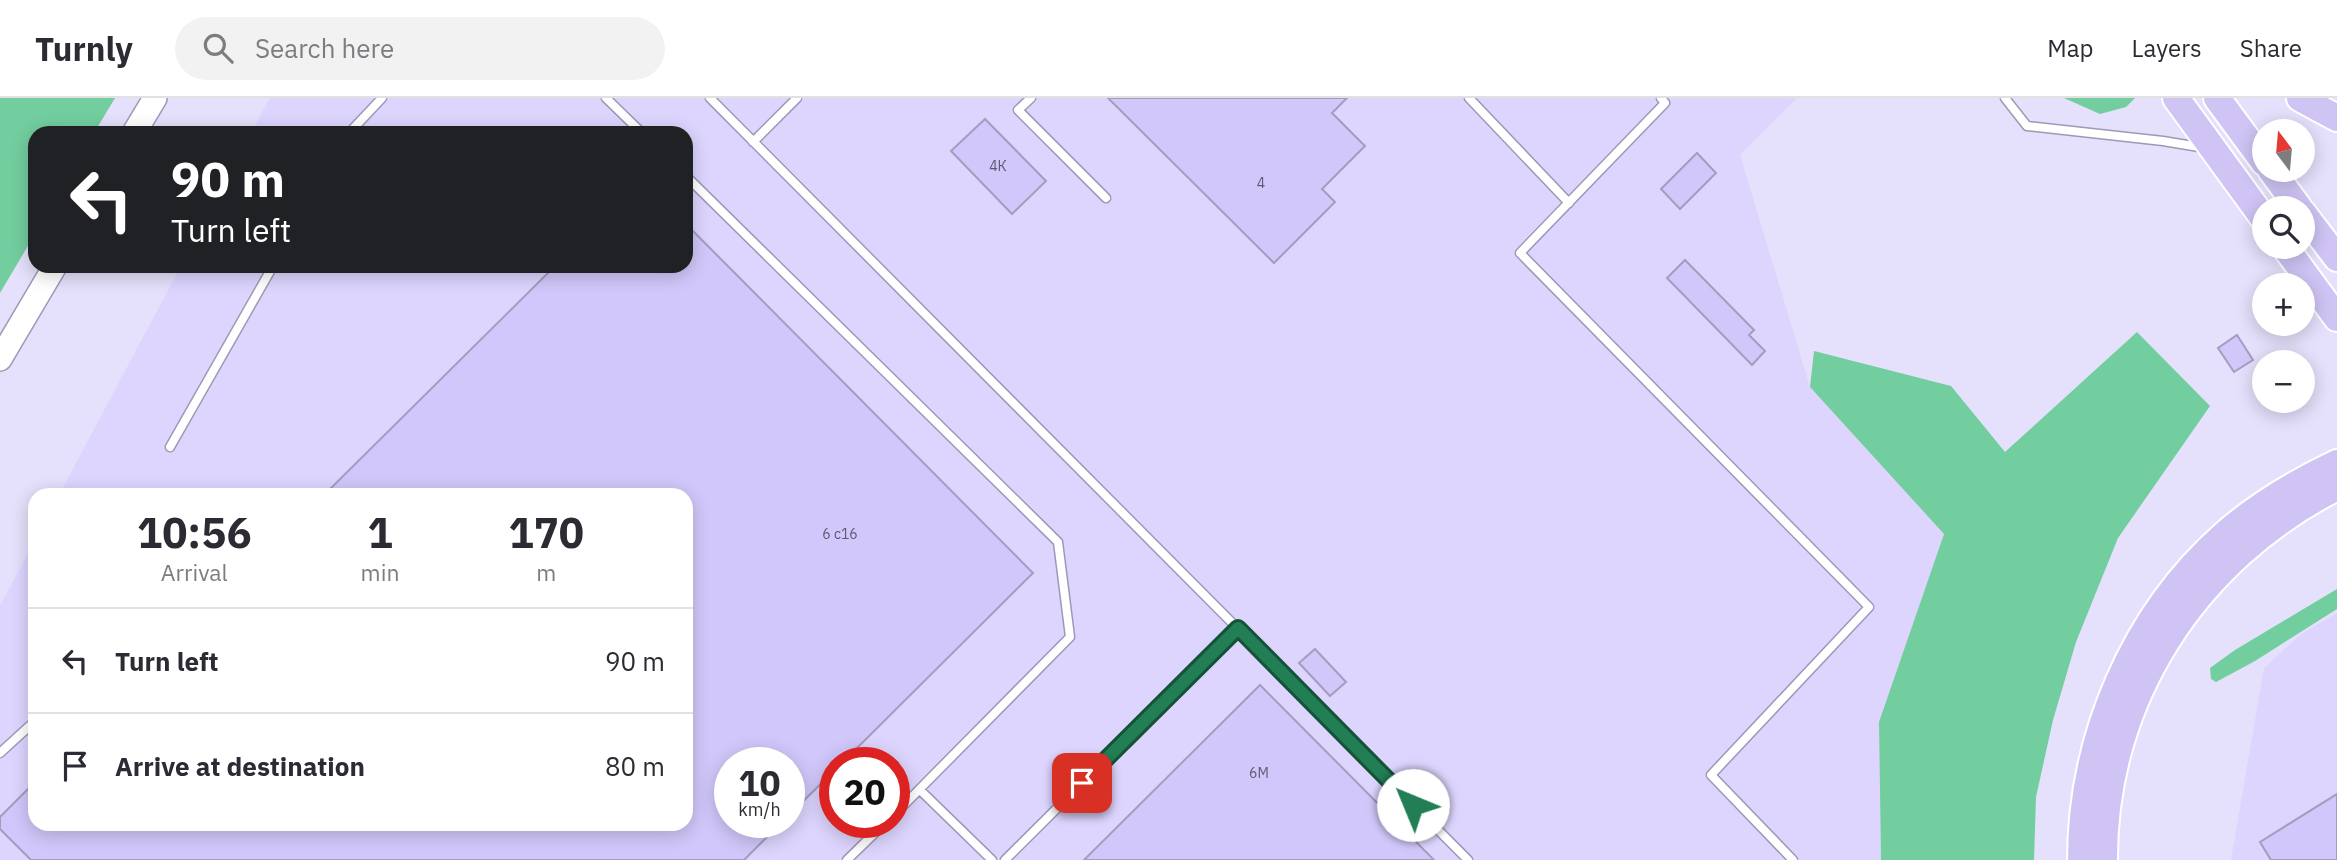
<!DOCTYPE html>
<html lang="en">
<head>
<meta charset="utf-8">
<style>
	:root { --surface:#fff; --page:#f2f2f3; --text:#2b2b33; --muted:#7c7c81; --line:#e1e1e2 }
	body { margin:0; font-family:"IBM Plex Sans",sans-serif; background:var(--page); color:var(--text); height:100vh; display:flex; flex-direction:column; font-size:26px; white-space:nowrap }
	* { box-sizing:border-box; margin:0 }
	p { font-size:23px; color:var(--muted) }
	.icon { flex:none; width:38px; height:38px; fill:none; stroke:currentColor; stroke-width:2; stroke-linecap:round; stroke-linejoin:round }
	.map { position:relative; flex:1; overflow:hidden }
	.sheet { position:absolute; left:28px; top:390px; width:665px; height:343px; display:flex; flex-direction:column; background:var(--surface); border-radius:21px; box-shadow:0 4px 18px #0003 }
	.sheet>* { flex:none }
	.top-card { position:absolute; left:28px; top:28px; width:665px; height:147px; border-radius:21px; box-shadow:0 4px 18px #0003; background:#202124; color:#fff; overflow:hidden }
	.needle { width:46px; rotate:344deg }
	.buttons { position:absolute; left:2252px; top:21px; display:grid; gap:14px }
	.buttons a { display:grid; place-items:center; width:63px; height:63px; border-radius:50%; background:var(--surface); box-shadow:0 4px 18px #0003; font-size:35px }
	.speed { position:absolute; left:714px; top:649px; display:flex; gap:14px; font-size:35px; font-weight:700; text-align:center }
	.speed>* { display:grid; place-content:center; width:91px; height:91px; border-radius:50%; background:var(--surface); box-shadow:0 4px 18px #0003; line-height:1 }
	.speed small { font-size:18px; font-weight:400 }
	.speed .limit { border:10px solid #d22; background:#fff; color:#111 }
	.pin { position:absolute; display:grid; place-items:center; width:60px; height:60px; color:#fff; margin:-30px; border-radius:14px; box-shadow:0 4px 10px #0006 }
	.me { position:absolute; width:77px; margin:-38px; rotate:315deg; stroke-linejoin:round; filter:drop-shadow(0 0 5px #0008) }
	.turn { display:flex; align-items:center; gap:24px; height:147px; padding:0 28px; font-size:32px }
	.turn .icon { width:91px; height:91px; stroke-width:2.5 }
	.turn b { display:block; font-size:49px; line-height:60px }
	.eta { display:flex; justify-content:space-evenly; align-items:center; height:119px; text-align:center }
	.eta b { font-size:42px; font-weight:800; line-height:49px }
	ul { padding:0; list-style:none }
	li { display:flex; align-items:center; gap:21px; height:105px; padding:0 28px; border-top:2px solid var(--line) }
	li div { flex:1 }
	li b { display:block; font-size:26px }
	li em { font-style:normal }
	header { display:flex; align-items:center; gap:42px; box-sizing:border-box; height:98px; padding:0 35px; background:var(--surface); border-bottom:2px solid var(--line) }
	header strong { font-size:33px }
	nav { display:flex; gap:38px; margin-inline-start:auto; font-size:24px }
	.search { width:490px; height:63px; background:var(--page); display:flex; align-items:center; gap:18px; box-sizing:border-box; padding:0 24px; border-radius:38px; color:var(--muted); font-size:26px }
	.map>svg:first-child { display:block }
	.built { fill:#ddd5fe; fill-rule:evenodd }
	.green { fill:#72ce9e }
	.building { fill:#d1c7fa; stroke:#a49dbd; stroke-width:2 }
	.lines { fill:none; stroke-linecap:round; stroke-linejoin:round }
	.lane-casing { stroke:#9e98b7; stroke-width:11 }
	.secondary-casing { stroke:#9e98b7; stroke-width:26 }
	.primary-casing { stroke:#fff; stroke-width:30 }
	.lane { stroke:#fff; stroke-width:8 }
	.secondary { stroke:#fff; stroke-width:23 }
	.primary { stroke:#cfc4f4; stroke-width:26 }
	.route-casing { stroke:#155237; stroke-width:18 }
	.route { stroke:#217e55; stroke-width:12 }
	.labels { text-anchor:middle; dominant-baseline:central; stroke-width:5; stroke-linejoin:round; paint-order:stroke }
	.number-label { font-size:14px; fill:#5e5a71 }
</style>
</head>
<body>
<header>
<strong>Turnly</strong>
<div class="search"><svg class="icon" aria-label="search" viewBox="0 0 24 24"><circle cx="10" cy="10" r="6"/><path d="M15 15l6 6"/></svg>Search here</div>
<nav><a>Map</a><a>Layers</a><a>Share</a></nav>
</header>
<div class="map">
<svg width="2337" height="762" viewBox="0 0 2337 762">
	<rect width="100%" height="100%" fill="#e5e0fb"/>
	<!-- built -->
	<path class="built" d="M270,0H1797L1740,57L1810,289L1944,436L1879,624L1881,762H0V508L35,442V726H686V397H59L181,168H686V35H251ZM730,665H789V724H730ZM835,665H894V724H835Z
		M2337,515V762H2231L2264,570L2301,536Z"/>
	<!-- green -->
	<path class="green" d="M0,0H115L94,35H35V136L0,195Z
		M2064,0H2135L2126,9L2100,16Z
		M2137,234L2210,308L2118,440L2076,544L2053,622L2036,699L2034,762H1881L1879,624L1944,436L1810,289L1814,253L1951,288L2005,354Z
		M2337,491V511L2255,563L2216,584L2211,581L2210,570L2235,552Z"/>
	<!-- building -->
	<path class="building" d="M1108,0H1347L1332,15L1365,48L1322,91L1335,104L1274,165Z
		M985,21L1046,83L1012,116L951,53Z
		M1697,55L1716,75L1680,111L1661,91Z
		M686,126L1033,475L842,665H835V672L789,717V665H730V724H782L744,762H31L0,731V719L35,684V726H686V397H324L555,168H686Z
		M1685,162L1754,232L1749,237L1765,253L1752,267L1667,180Z
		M2237,237L2253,262L2234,274L2218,250Z
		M1315,551L1346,584L1330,598L1299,565Z
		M1260,587L1434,762H1084Z
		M2337,696V762H2271L2260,744Z"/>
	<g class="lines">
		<!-- lane casing -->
		<g class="lane-casing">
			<path id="lane" d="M606,0L642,35
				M710,0L1468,762
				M1031,0L1018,12L1106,100
				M1469,0L1569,105
				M1661,0L1665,5L1520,155L1869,509L1711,677L1793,762
				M2005,0L2027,28L2163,43L2205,50
				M349,35L382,0
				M753,44L797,0
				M686,78L1058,444L1070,539L894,717
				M170,349L273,168
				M0,655L35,623
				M920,692L992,762
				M847,762L886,724
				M1005,762L1238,530"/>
		</g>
		<!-- secondary casing -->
		<g class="secondary-casing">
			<path id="secondary" d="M134,35L155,0
				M0,261L55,168"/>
		</g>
		<!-- primary casing -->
		<g class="primary-casing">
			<path id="primary" d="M2176,0L2264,121
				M2217,0L2264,64
				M2300,0L2337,20
				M2271,72L2299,110
				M2303,115L2337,160
				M2285,149L2337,220
				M2081,762C2081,641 2133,517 2225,436C2258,407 2297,384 2337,365
				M2104,762C2103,602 2195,461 2337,389"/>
		</g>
		<!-- lane -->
		<use href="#lane" class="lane"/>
		<!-- secondary -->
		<use href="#secondary" class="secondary"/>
		<!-- primary -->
		<use href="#primary" class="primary"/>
	</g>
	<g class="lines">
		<!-- route casing -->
		<g class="route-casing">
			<path id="route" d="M1082,685L1238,530L1413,707"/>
		</g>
		<!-- route -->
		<use href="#route" class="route"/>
	</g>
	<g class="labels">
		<!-- number labels -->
		<g class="number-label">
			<text x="998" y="68">4К</text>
			<text x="1261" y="85">4</text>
			<text x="840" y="436">6 с16</text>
			<text x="1259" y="675">6М</text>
		</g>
	</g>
</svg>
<div class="buttons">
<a><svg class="needle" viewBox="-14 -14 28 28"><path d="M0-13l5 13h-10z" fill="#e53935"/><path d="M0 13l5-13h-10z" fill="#7c7c81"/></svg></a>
<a><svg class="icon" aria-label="search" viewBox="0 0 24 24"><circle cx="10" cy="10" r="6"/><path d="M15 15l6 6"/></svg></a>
<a>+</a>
<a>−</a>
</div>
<div class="speed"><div>10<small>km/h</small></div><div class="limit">20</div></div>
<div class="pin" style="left:1082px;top:685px;background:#d93025"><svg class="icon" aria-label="arrive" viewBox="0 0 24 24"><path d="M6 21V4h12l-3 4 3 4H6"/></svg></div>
<svg class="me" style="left:1413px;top:707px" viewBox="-20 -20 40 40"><circle r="19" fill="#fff"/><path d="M0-13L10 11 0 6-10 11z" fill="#217e55"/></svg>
<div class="top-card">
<div class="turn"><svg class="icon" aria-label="left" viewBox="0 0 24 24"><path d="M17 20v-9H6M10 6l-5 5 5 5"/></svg><div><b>90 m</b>Turn left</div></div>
</div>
<section class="sheet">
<div class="eta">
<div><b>10:56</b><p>Arrival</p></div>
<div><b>1</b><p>min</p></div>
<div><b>170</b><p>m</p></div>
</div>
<ul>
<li><svg class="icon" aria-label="left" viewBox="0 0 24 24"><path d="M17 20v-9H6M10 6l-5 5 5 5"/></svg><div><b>Turn left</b></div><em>90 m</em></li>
<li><svg class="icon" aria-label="arrive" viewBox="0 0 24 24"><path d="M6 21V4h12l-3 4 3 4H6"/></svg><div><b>Arrive at destination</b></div><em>80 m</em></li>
</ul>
</section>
</div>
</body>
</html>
